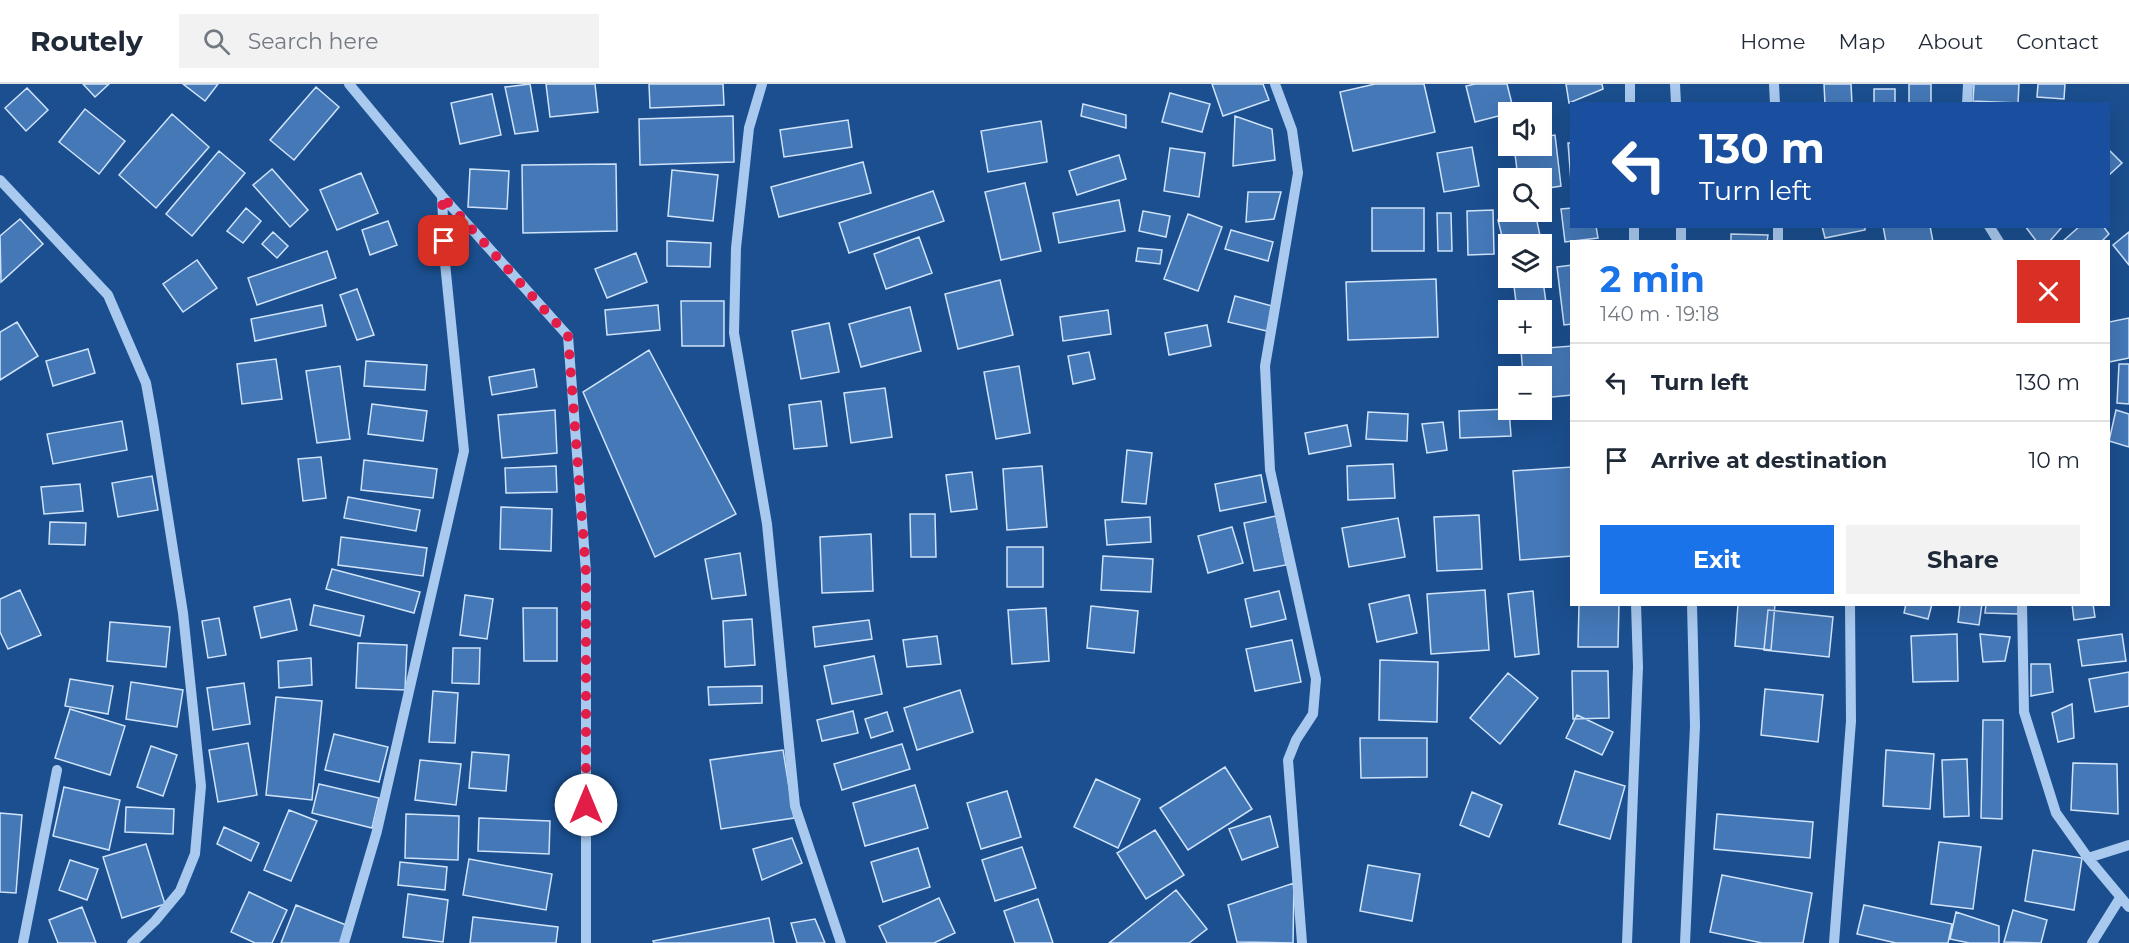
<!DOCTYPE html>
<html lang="en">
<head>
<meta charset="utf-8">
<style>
	:root { --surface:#fff; --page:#f2f2f3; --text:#1f2937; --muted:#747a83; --line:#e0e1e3; --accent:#1a73e8 }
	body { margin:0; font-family:Montserrat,sans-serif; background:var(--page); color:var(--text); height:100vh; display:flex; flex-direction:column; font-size:22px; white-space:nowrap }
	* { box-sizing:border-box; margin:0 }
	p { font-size:20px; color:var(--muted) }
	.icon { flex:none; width:33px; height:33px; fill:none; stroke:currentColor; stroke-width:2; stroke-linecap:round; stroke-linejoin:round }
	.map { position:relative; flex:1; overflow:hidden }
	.details { position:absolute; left:1570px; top:156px; width:540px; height:366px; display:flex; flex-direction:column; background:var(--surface); border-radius:0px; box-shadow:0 6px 24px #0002 }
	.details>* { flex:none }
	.top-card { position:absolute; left:1570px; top:18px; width:540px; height:126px; border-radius:0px; box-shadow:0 6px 24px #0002; background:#1a4fa0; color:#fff; overflow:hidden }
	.controls { position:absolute; left:1498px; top:18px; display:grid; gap:12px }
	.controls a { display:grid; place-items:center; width:54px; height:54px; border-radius:0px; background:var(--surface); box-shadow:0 6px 24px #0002; font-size:30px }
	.pin { position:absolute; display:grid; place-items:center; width:51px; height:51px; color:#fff; margin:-26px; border-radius:12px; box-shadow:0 3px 9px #0006 }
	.me { position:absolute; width:66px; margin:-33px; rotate:0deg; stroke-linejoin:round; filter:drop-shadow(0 0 4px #0008) }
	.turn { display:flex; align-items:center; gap:21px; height:126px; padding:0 30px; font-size:27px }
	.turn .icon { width:78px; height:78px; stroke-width:2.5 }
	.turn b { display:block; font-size:42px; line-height:51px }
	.round { display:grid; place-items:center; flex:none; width:63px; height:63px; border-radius:0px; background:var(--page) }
	.summary { display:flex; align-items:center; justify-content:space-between; height:102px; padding:0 30px }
	h1 { font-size:36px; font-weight:700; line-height:45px; color:var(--accent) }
	.cta { display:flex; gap:12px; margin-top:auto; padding:12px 30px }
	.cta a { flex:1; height:69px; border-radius:0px; background:var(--accent); color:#fff; font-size:24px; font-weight:700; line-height:69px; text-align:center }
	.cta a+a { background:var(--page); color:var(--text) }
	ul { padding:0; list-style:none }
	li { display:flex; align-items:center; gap:18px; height:78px; padding:0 30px; border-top:2px solid var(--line) }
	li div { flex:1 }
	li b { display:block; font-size:22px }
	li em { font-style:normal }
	header { display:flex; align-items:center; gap:36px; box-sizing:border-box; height:84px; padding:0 30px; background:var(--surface); border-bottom:2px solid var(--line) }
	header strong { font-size:28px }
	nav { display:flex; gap:33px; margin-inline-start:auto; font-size:21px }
	.search { width:420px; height:54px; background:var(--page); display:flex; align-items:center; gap:15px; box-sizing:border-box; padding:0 21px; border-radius:0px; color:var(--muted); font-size:22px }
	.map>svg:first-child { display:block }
	.building { fill:#4478b7; stroke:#cfe3fa; stroke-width:1.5 }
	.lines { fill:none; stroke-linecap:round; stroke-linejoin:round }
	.minor { stroke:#a9c9ee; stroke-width:10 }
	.route { stroke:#e11d48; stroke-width:10; stroke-dasharray:0 18 }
</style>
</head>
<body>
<header>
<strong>Routely</strong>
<div class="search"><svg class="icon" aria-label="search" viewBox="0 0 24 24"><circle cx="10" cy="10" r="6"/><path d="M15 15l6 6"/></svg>Search here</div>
<nav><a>Home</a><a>Map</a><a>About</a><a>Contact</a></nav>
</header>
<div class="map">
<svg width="2129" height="859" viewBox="0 0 2129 859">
	<rect width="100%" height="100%" fill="#1b4f8f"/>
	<!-- building -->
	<path class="building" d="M83,0H109L95,13Z
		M183,0H218L205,17Z
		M530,0L538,47L515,50L505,3Z
		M546,0H595L598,28L550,33Z
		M649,0H723L724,21L650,24Z
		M1212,0H1263L1269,16L1223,32Z
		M1375,0H1424L1435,48L1353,67L1340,8Z
		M1475,0H1507L1514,28L1475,38L1466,2Z
		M1566,0H1602L1603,5L1569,19Z
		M1824,0H1851L1852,20H1825Z
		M1909,0H1931V20H1909Z
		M1974,0H2019L2018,19L1973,17Z
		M2038,0H2065L2064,15L2037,13Z
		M316,3L339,23L294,76L270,56Z
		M27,4L48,26L26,47L5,24Z
		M1874,5H1895V20H1874Z
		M1170,9L1210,20L1202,48L1162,38Z
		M492,10L501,51L460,60L451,19Z
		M1083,20L1126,31V44L1081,32Z
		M85,25L125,57L99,90L59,58Z
		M172,30L209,63L156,124L119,91Z
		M733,32L734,78L640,81L639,35Z
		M1235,32L1272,45L1275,76L1233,82Z
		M848,36L852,63L784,73L780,46Z
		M1041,37L1047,78L988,88L981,47Z
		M1555,51L1561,102L1542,105V94H1518L1514,62H1542V53Z
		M1568,59H1572V110Z
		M1472,63L1479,102L1444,108L1437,69Z
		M1170,64L1205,69L1199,113L1164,107Z
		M2109,66L2122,79L2109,91Z
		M219,67L245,89L192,152L166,130Z
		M1119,71L1126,95L1077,111L1069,87Z
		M863,78L871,109L779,133L771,103Z
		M616,80L617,147L523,149L522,81Z
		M272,85L308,126L290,143L253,101Z
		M470,85L509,87L507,125L468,123Z
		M672,86L718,91L713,137L668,132Z
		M361,89L378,129L337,146L320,106Z
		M1025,99L1041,167L1001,176L985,108Z
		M933,107L944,137L849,169L839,139Z
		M1248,108H1281L1274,135L1246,138Z
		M1119,116L1125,147L1059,159L1053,129Z
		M246,124L261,137L243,159L227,147Z
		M1372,124H1424V167H1372Z
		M1572,124V142H1596L1598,154L1565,158L1561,125Z
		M1493,126L1494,170L1468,171L1467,127Z
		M1143,127L1170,132L1166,153L1139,147Z
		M1535,128L1542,161L1509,160V168L1506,169L1498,136Z
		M1437,129H1451L1452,167H1438Z
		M1188,130L1222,143L1198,207L1164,195Z
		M20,135L43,160L1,198L0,152Z
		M388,137L397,161L370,171L362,146Z
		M1822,142H1865V146L1825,154Z
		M1883,142H1930L1933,158H1886Z
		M2025,142H2063L2049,158H2037Z
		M2080,142H2103L2109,150L2101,158H2062Z
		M1231,146L1273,158L1268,177L1225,165Z
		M273,148L288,162L277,174L262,160Z
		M2129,148V181L2113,161Z
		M1731,150L1768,151L1767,158H1731Z
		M919,153L932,189L886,205L874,170Z
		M667,157L711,159L710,183L667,182Z
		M1138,164L1162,166L1160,180L1136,177Z
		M327,167L336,194L257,221L248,194Z
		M636,169L647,198L607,214L595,185Z
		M197,176L217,204L183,228L163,200Z
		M1572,181V240L1564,241L1557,183Z
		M1542,190L1549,240H1542V226H1517L1513,194H1542Z
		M1436,195L1438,253L1348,256L1346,198Z
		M1000,196L1013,251L958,265L945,210Z
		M357,205L374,251L357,256L340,211Z
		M1235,212L1272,222L1267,247L1228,238Z
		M681,217H724V262H682Z
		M322,221L326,242L255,257L251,235Z
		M658,221L660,246L607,251L605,226Z
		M910,223L921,267L861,283L849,240Z
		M1108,226L1111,250L1063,257L1060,233Z
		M2129,234V274L2109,278V238Z
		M17,238L38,272L0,296V248Z
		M829,239L839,288L801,295L792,247Z
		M1207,241L1211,262L1169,271L1165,249Z
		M1572,262V311L1542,314V292H1523L1521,266Z
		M88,265L95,289L53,302L46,277Z
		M649,266L736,430L655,473L583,308Z
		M1089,268L1095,295L1073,300L1068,272Z
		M276,275L282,315L242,320L237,280Z
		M366,277L427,281L425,306L364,302Z
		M2119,280H2129V320L2117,319Z
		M340,282L350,355L317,359L306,287Z
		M1019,282L1030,349L996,355L984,288Z
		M534,285L537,303L492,311L489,293Z
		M885,304L892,353L851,359L844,309Z
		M821,317L827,362L794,365L789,321Z
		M372,320L427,327L423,357L368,350Z
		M1509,325L1511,352L1460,354L1459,327Z
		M555,326L557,369L502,374L498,331Z
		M2116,326L2129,330V363L2109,357Z
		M1368,328L1408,330L1407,357L1366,355Z
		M122,337L127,366L53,380L47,350Z
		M1443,338L1447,366L1427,369L1422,340Z
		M1347,341L1351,362L1309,370L1305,349Z
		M1127,366L1152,369L1146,420L1122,418Z
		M321,373L326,414L303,417L298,375Z
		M364,376L437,385L433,414L361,406Z
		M1393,380L1395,414L1348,416L1347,382Z
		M556,382L557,408L506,409L505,384Z
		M1042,382L1047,443L1007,446L1003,385Z
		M1572,383V472L1520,476L1513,387Z
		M972,388L977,425L951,428L946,391Z
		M1261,391L1266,418L1220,427L1215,400Z
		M152,392L158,426L118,433L112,399Z
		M80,400L83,427L44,430L41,403Z
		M348,413L420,426L416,447L344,434Z
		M501,423L552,425L551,467L500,465Z
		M910,430H935L936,473H911Z
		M1479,431L1482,485L1437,487L1434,433Z
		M1276,432L1286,481L1254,487L1244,439Z
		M1150,433L1151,458L1107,461L1105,436Z
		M1398,434L1405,473L1349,483L1342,444Z
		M50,438L86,439L85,461L49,460Z
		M1232,443L1243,479L1208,489L1198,452Z
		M871,450L873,507L822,509L820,453Z
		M341,453L427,464L423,492L338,481Z
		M1007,463H1043V503H1007Z
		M740,469L746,511L712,515L705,475Z
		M1103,472L1153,475L1151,508L1101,506Z
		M332,485L420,508L414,529L326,505Z
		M20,506L41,551L8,565L0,548V515Z
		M1485,506L1489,566L1431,570L1427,510Z
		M1279,507L1286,535L1251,543L1245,515Z
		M1533,507L1539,570L1515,573L1508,510Z
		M465,511L493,515L487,555L460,551Z
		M1409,511L1417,549L1377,558L1369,520Z
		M290,515L297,546L261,554L254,523Z
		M1579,520H1619L1618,563H1578Z
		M1738,520H1775L1771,566L1735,562Z
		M1906,520H1932L1928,535L1904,529Z
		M1960,520H1982L1979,541L1958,538Z
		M1986,520H2019L2018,530L1985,529Z
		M2072,520H2093L2095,533L2074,536Z
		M314,521L364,532L360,552L310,541Z
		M1091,522L1138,527L1134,569L1087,564Z
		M523,524H557V577H524Z
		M1046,524L1049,577L1012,580L1008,526Z
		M1768,526L1833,533L1829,573L1764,566Z
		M219,534L226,571L208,574L202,537Z
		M752,535L755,581L725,583L723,537Z
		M869,536L872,555L815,563L813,543Z
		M110,538L170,543L166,583L107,577Z
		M1957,550L1958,597L1913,598L1911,552Z
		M1980,550L2010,553L2005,577L1983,578Z
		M2122,550L2126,577L2082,582L2078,556Z
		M937,552L941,580L907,583L903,556Z
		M1292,556L1301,598L1255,607L1246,565Z
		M358,559L407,561L405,606L356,604Z
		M453,564H480L479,600L452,599Z
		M874,572L882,610L832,620L824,582Z
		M311,574L312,601L279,604L278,577Z
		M1380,576L1438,578L1437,638L1379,636Z
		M2031,580H2050L2053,608L2031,612Z
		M1572,587H1608L1609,634L1573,635Z
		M2129,588V622L2095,628L2089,595Z
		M1508,589L1538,614L1500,660L1470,634Z
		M70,595L113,602L108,630L65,622Z
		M131,598L183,606L177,643L126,635Z
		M244,599L250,640L213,646L207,604Z
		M762,602V619L709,621L708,603Z
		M1765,605L1823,611L1818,658L1761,651Z
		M960,606L973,648L917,666L904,624Z
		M433,607L458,609L455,659L429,658Z
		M276,613L322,617L312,716L266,711Z
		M2072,620L2074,654L2058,658L2052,629Z
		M70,625L125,642L110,691L55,674Z
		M853,627L858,649L822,657L817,636Z
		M887,628L893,647L871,654L865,635Z
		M1577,631L1613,648L1602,671L1566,654Z
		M1983,636H2003L2002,735L1981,734Z
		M334,650L388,663L379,698L325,686Z
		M1360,654H1427V693L1361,694Z
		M248,659L257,711L218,718L209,666Z
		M902,660L910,685L842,706L834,680Z
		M151,662L177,671L163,712L137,703Z
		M783,666L794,734L721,745L710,676Z
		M1886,666L1934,670L1930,725L1883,722Z
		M472,668L509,671L506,707L469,704Z
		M1967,675L1969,732L1944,733L1942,676Z
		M420,676L461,680L456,721L415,716Z
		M2073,679L2117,680L2118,730L2071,726Z
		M1225,683L1252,725L1188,766L1160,724Z
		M1575,687L1625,702L1610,755L1559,740Z
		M1096,695L1140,715L1118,764L1074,743Z
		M319,700L379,714L372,744L312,729Z
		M915,701L928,744L865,762L853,719Z
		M64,703L120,716L109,766L53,752Z
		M1007,707L1021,753L981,765L967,719Z
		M1472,708L1502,721L1489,753L1460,741Z
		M126,723L174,725L173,750L125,748Z
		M289,726L317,737L291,797L264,786Z
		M0,729L22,731L16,809L0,808Z
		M406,730L459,732L458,776L405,774Z
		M1717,730L1813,738L1810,774L1714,765Z
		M1270,732L1278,763L1242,776L1229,745Z
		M479,734L550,737L549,770L478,767Z
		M224,743L259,759L251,777L217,760Z
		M1155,746L1184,791L1146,815L1117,769Z
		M792,754L802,779L762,796L753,765Z
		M1939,758L1981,763L1973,825L1931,820Z
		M146,760L165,820L122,834L103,773Z
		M1022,763L1036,804L995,817L982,776Z
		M918,764L930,803L883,818L871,778Z
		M2033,766L2082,774L2074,826L2025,817Z
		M469,775L552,790L546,826L463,811Z
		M70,776L98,785L87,816L59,806Z
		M400,778L447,783L445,806L398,801Z
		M1368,781L1420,790L1412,837L1360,827Z
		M1722,791L1812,809L1803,859H1762L1710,848Z
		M1294,799L1293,859L1237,858L1228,821Z
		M1176,806L1207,845L1189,859H1109Z
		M249,808L287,826L272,859H255L231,848Z
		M408,810L448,816L443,858L403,853Z
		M939,814L955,849L934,859H887L879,842Z
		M1038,815L1053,859H1015L1004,827Z
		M296,821L346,841L340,859H281Z
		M1864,821L1952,840L1948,859H1896L1857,850Z
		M82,823L96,859H58L49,836Z
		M2013,826L2047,836L2041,859L2004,858Z
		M1956,828L1999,842V859H1969L1950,855Z
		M473,833L558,843L556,859H470Z
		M769,834L774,859H654L653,857Z
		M815,835L825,859H797L791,839Z"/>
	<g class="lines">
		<!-- minor -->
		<path class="minor" d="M349,0L442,112L568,252L586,488V859
			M762,0L749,44L736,164L734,249L767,440L795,722L841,859
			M1275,0L1292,46L1298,89L1265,282L1270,386L1316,595L1313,630L1296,656L1288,676L1302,859
			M1630,0V20
			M1675,0L1676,20
			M1774,0L1775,20
			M1967,20L1968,0
			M0,96L108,211L146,299L153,338L183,529L201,702L195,770L180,807L155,837L132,859
			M1634,142V158
			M1681,142V158
			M1778,142V158
			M1989,142L1999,158
			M2022,520L2024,628L2056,729L2088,774L2129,823
			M2088,774L2129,761
			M23,859L57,686
			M344,859L377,747L464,367L445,179L442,112
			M1627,859L1638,583L1636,520
			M1685,859L1695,642L1692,520
			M1834,859L1851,637L1850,520
			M2092,859L2120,814"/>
	</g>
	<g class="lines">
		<!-- route -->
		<path class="route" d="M444,157L442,112L568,252L586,488V721"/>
	</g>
</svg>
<div class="controls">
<a><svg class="icon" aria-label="sound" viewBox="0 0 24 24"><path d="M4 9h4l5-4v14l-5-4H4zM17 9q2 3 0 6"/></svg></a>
<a><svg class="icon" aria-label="search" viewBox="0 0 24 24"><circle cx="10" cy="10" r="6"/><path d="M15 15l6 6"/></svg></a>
<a><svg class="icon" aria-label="layers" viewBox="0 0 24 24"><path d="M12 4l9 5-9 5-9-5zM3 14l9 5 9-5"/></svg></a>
<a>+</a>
<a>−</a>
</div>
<div class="pin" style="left:444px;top:157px;background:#d93025"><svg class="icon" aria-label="arrive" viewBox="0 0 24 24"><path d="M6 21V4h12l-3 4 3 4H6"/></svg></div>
<svg class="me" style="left:586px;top:721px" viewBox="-20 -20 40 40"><circle r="19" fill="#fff"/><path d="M0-13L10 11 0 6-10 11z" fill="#e11d48"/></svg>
<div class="top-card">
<div class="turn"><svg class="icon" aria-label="left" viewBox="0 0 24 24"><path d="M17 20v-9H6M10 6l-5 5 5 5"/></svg><div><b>130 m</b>Turn left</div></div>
</div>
<section class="details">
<div class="summary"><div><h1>2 min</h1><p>140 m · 19:18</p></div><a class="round" style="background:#d93025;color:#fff"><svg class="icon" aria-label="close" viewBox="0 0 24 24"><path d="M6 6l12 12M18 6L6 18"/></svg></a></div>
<ul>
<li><svg class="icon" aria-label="left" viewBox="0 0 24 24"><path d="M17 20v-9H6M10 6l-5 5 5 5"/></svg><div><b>Turn left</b></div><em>130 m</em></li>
<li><svg class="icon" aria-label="arrive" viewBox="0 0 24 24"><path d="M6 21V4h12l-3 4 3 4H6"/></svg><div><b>Arrive at destination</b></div><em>10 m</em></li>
</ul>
<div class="cta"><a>Exit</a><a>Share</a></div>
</section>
</div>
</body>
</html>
